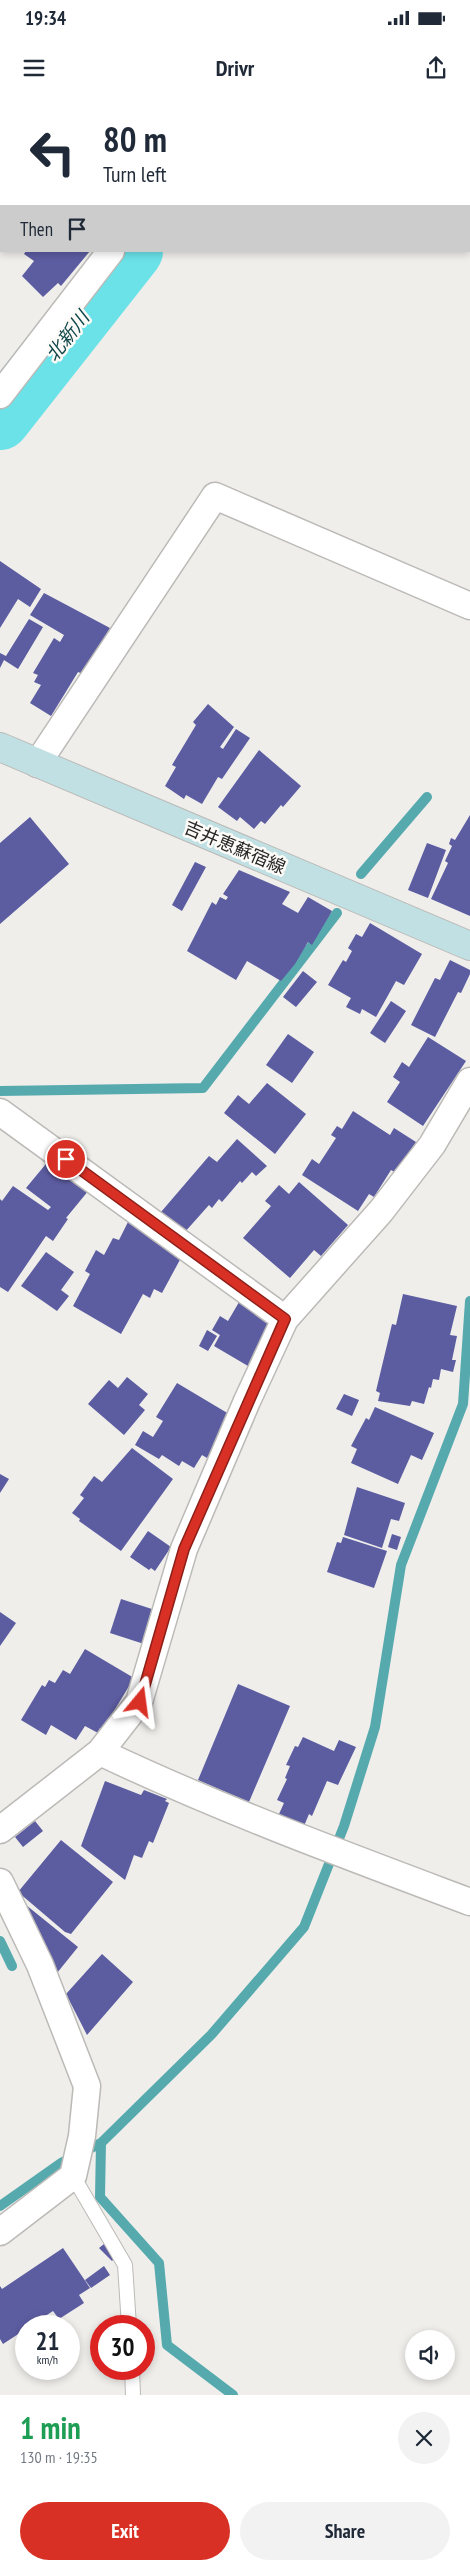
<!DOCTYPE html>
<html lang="en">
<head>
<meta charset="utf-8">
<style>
	:root { --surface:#fff; --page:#f2f2f3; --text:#1f2937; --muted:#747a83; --accent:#d93025 }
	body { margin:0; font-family:"PT Sans Narrow","Noto Sans JP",sans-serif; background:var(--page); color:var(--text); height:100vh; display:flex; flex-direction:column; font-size:19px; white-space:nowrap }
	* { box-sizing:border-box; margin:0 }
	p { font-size:16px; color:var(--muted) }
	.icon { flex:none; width:28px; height:28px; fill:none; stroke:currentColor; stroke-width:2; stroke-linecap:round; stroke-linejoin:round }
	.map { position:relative; height:2295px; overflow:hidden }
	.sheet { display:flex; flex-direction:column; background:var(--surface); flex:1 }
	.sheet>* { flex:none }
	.hud { position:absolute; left:0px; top:0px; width:470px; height:152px; box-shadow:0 2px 8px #0003; background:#fff; color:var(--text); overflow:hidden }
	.buttons { position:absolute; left:405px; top:2230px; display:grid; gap:10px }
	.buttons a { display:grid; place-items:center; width:50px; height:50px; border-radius:50%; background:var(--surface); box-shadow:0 2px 8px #0003; font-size:25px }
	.speed { position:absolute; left:15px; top:2215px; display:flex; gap:10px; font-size:25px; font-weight:700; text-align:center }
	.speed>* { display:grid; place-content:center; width:65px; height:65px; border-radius:50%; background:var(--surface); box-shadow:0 2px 8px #0003; line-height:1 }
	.speed small { font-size:12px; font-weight:400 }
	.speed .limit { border:8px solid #d22; background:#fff; color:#111 }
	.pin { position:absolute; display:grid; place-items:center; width:42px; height:42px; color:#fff; margin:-21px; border:2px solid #fff; border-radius:50%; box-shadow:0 1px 5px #0007 }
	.me { position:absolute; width:55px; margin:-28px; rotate:16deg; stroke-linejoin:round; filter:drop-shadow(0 0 4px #0008) }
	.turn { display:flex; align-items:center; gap:18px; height:105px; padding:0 20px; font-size:22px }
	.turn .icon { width:65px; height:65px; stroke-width:2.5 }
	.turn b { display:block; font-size:35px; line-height:42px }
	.then { display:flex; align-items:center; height:48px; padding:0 20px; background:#0003; gap:10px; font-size:19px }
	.round { display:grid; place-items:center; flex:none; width:52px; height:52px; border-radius:26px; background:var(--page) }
	.headline { display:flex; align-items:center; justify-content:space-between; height:85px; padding:0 20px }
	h1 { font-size:30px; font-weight:600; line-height:38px; color:#1e9e55 }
	.cta { display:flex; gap:10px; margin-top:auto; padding:10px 20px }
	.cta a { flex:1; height:58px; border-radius:30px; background:var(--accent); color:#fff; font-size:20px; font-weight:600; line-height:58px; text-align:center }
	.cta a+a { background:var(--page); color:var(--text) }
	.status { display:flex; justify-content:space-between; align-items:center; height:35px; padding:0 25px; background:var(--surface); direction:ltr }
	.status svg { height:14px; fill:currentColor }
	header { display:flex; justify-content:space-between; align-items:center; height:65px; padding:0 20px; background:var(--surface); font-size:22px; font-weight:600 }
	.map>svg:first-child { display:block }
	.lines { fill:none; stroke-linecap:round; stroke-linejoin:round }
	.stream { stroke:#56aaae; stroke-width:10 }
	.river { stroke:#6ae2e8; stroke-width:60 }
	.building { fill:#5c5ca1 }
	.lane-casing { stroke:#bbbab7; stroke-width:16 }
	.street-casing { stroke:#bbbab7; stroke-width:29 }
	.secondary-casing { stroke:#bbbab7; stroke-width:30 }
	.lane { stroke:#fff; stroke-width:14 }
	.street { stroke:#fff; stroke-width:26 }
	.secondary { stroke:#c1e0e4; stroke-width:28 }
	.route-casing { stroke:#8d1f18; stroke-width:12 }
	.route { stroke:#d93025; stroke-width:9 }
	.labels { text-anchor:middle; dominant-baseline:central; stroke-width:5; stroke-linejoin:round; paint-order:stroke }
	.street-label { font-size:18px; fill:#282827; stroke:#fcfbf8 }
	.water-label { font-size:19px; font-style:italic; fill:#10474a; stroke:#fcfbf8 }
</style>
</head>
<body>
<div class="status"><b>19:34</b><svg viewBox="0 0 49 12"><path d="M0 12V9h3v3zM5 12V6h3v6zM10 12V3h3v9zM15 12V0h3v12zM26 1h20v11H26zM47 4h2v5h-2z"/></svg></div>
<header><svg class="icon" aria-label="menu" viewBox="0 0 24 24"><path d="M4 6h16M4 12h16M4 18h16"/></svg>Drivr<svg class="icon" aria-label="share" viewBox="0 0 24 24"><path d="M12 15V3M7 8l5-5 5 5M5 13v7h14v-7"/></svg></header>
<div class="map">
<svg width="470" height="2295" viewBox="0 0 470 2295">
	<rect width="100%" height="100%" fill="#efeeeb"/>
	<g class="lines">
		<!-- stream -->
		<path class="stream" d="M361,774L427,697
			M0,991L203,988L337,813
			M0,1841L12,1866
			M101,2043L100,2097L159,2163L167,2245L233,2295
			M0,2106L61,2063L101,2043L211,1935L304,1827L344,1726L375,1627L401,1465L463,1304L470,1201"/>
		<!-- river -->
		<path class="river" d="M257,1L258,0
			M0,320L133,151"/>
	</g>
	<!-- building -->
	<path class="building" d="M26,151H90L61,186L58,183L43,197L22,176L34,161L24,154Z
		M0,461L41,489L30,507L18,499L0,528Z
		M44,493L110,528L83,574L78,572L51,616L30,603L41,585L34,582L38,575L33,573L54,538L60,542L64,535L30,515Z
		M29,519L43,527L18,569L4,560L0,568V553L6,556Z
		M208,604L234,627L220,647L223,649L236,629L250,638L222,679L218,677L202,704L186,695L184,699L165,686L176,667L172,665L196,625L193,622Z
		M259,650L301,686L283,707L281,705L265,724L261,721L254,729L240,717L237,721L218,707Z
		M470,715V816L431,799L448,763L445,761L452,746L449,744L451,738L455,740Z
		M30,717L69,764L0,824V743Z
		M427,743L446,750L428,798L408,790Z
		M195,762L206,767L182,811L172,805Z
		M239,770L290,792L282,804L298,813L308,797L332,811L312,845L308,842L295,864L281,881L247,861L236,880L187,851L212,802L216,805L220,797L226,800L228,797L223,794Z
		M370,823L422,854L404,885L396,881L376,917L362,909L360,914L346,907L351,898L328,885L343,860L346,862L352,851L348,848L356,834L362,837Z
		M450,860L470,870V874L461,893L458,892L435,937L411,925L435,878L440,880Z
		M303,871L317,882L296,907L283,897Z
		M391,901L406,911L385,943L370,933Z
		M288,934L314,952L292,983L266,965Z
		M428,937L466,961L423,1026L387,1002L400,982L393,977L402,962L409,967Z
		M267,983L306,1014L275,1054L224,1013L238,995L249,1004Z
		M353,1011L390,1035L394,1028L416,1042L396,1073L391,1070L374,1097L369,1094L358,1111L302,1075L312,1059L319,1064L336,1038L331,1035L337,1026L342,1029Z
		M237,1039L267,1066L256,1076L252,1072L242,1083L240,1081L222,1102L219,1099L212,1108L209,1105L184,1133L161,1112L209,1056L217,1062Z
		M50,1059L89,1090L66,1118L68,1119L53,1141L46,1136L8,1192L0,1187V1099L2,1101L13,1086L48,1110L51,1107L26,1088Z
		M299,1082L348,1125L321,1156L314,1150L290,1178L243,1138L271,1106L265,1101L279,1085L289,1094Z
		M128,1122L182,1156L162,1193L154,1189L150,1198L143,1194L121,1234L73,1206L90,1174L85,1171L96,1150L104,1155L113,1138L119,1140Z
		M46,1152L74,1172L61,1190L69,1196L57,1211L21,1186Z
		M403,1194L457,1206L450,1235L457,1236L452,1260H456L453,1272L441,1269L439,1280L433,1279L431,1288L429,1287L424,1304L412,1301L410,1306L378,1301L380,1293L376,1291L392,1224L396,1225Z
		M242,1197L272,1223L248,1266L214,1246L220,1235L212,1230L220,1216L228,1221Z
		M207,1230L217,1236L208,1251L199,1246Z
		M127,1277L148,1294L139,1305L145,1310L124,1335L88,1304L109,1280L118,1288Z
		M177,1283L229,1314L221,1327L224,1329L207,1358L202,1355L194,1368L182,1361L179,1366L162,1355L159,1359L135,1345L143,1331L153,1337L163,1321L156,1317Z
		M344,1294L359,1300L352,1316L336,1309Z
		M375,1307L434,1333L422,1360L411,1355L398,1384L351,1363L357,1349L351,1346L366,1318L369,1320Z
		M132,1348L173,1379L121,1451L79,1421L80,1419L72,1413L84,1398L80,1395L94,1376L102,1382Z
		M0,1374L9,1379L0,1393Z
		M357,1387L405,1403L399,1421L391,1419L382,1448L344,1435Z
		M148,1431L171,1447L155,1471L151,1468L149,1470L130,1457Z
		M392,1434L401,1437L397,1450L388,1447Z
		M343,1437L387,1451L374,1488L327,1472L337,1442L341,1443Z
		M121,1499L155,1510L144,1544L110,1533Z
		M0,1512L16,1523L0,1546Z
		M85,1549L134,1578L103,1629L100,1628L98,1633L85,1626L76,1640L51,1625L46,1635L21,1620L42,1585L45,1587L49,1580L55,1583L63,1570L70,1574Z
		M238,1584L290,1606L249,1702L198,1680Z
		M303,1637L334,1651L339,1640L356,1647L338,1685L327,1681L312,1716L309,1714L304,1726L279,1714L284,1703L277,1700L287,1679L285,1678L290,1666L286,1665L295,1646L298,1647Z
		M105,1681L141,1695L144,1690L167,1699L165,1701L169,1703L153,1743L149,1741L142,1758L134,1755L125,1780L81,1746Z
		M35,1721L43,1731L23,1747L15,1737Z
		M61,1740L113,1782L71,1834L65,1832L18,1792Z
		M26,1805L78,1847L57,1873L52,1868L22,1811Z
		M102,1854L133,1882L87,1935L66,1894Z
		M104,2144L116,2157L112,2161L99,2148Z
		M63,2148L90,2188L79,2195L84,2203L59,2219L53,2211L30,2226H26V2229L3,2244L0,2239V2186L2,2189Z
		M104,2166L110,2175L91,2188L85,2180Z"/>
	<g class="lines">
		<!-- lane casing -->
		<g class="lane-casing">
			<path id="lane" d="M73,2076L125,2165L129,2226
				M132,2269L133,2295"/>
		</g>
		<!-- street casing -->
		<g class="street-casing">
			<path id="street" d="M226,1L227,0
				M0,295L111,151
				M37,664L215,396L470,506
				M0,1012L285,1219
				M100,1652C220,1709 345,1755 470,1802
				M0,1730L100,1652L139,1602L184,1449L247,1301L285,1219L381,1111L432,1045L470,981
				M0,1782L40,1865L87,1986L82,2036L73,2076L0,2132"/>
		</g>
		<!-- secondary casing -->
		<g class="secondary-casing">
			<path id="secondary" d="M0,647L470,846"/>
		</g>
		<!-- lane -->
		<use href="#lane" class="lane"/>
		<!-- street -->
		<use href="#street" class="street"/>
		<!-- secondary -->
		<use href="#secondary" class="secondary"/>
	</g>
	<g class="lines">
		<!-- route casing -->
		<g class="route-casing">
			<path id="route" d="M66,1059L285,1219L184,1449L140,1602"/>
		</g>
		<!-- route -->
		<use href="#route" class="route"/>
	</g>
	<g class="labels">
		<!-- street labels -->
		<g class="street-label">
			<text transform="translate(235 747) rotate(23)">吉井恵蘇宿線</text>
		</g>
		<!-- water labels -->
		<g class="water-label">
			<text transform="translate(67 236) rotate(-52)">北新川</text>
		</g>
	</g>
</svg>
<div class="buttons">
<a><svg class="icon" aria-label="sound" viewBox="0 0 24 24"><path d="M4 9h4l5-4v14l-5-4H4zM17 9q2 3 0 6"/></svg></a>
</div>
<div class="speed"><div>21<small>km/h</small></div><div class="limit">30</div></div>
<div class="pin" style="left:66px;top:1059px;background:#d93025"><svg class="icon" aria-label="arrive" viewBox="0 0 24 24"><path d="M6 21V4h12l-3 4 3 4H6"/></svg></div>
<svg class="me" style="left:140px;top:1602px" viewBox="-20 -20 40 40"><path d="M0-17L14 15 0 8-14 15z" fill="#d93025" stroke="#fff" stroke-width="4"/></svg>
<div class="hud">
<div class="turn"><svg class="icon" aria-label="left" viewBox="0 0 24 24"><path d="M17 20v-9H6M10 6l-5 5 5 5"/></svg><div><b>80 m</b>Turn left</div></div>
<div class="then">Then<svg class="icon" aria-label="arrive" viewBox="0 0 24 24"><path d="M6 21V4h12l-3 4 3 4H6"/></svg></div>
</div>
</div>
<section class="sheet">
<div class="headline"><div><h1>1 min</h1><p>130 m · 19:35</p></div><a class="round"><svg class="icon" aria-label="close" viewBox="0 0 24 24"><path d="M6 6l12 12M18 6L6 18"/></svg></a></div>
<div class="cta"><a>Exit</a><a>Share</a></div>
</section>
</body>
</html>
